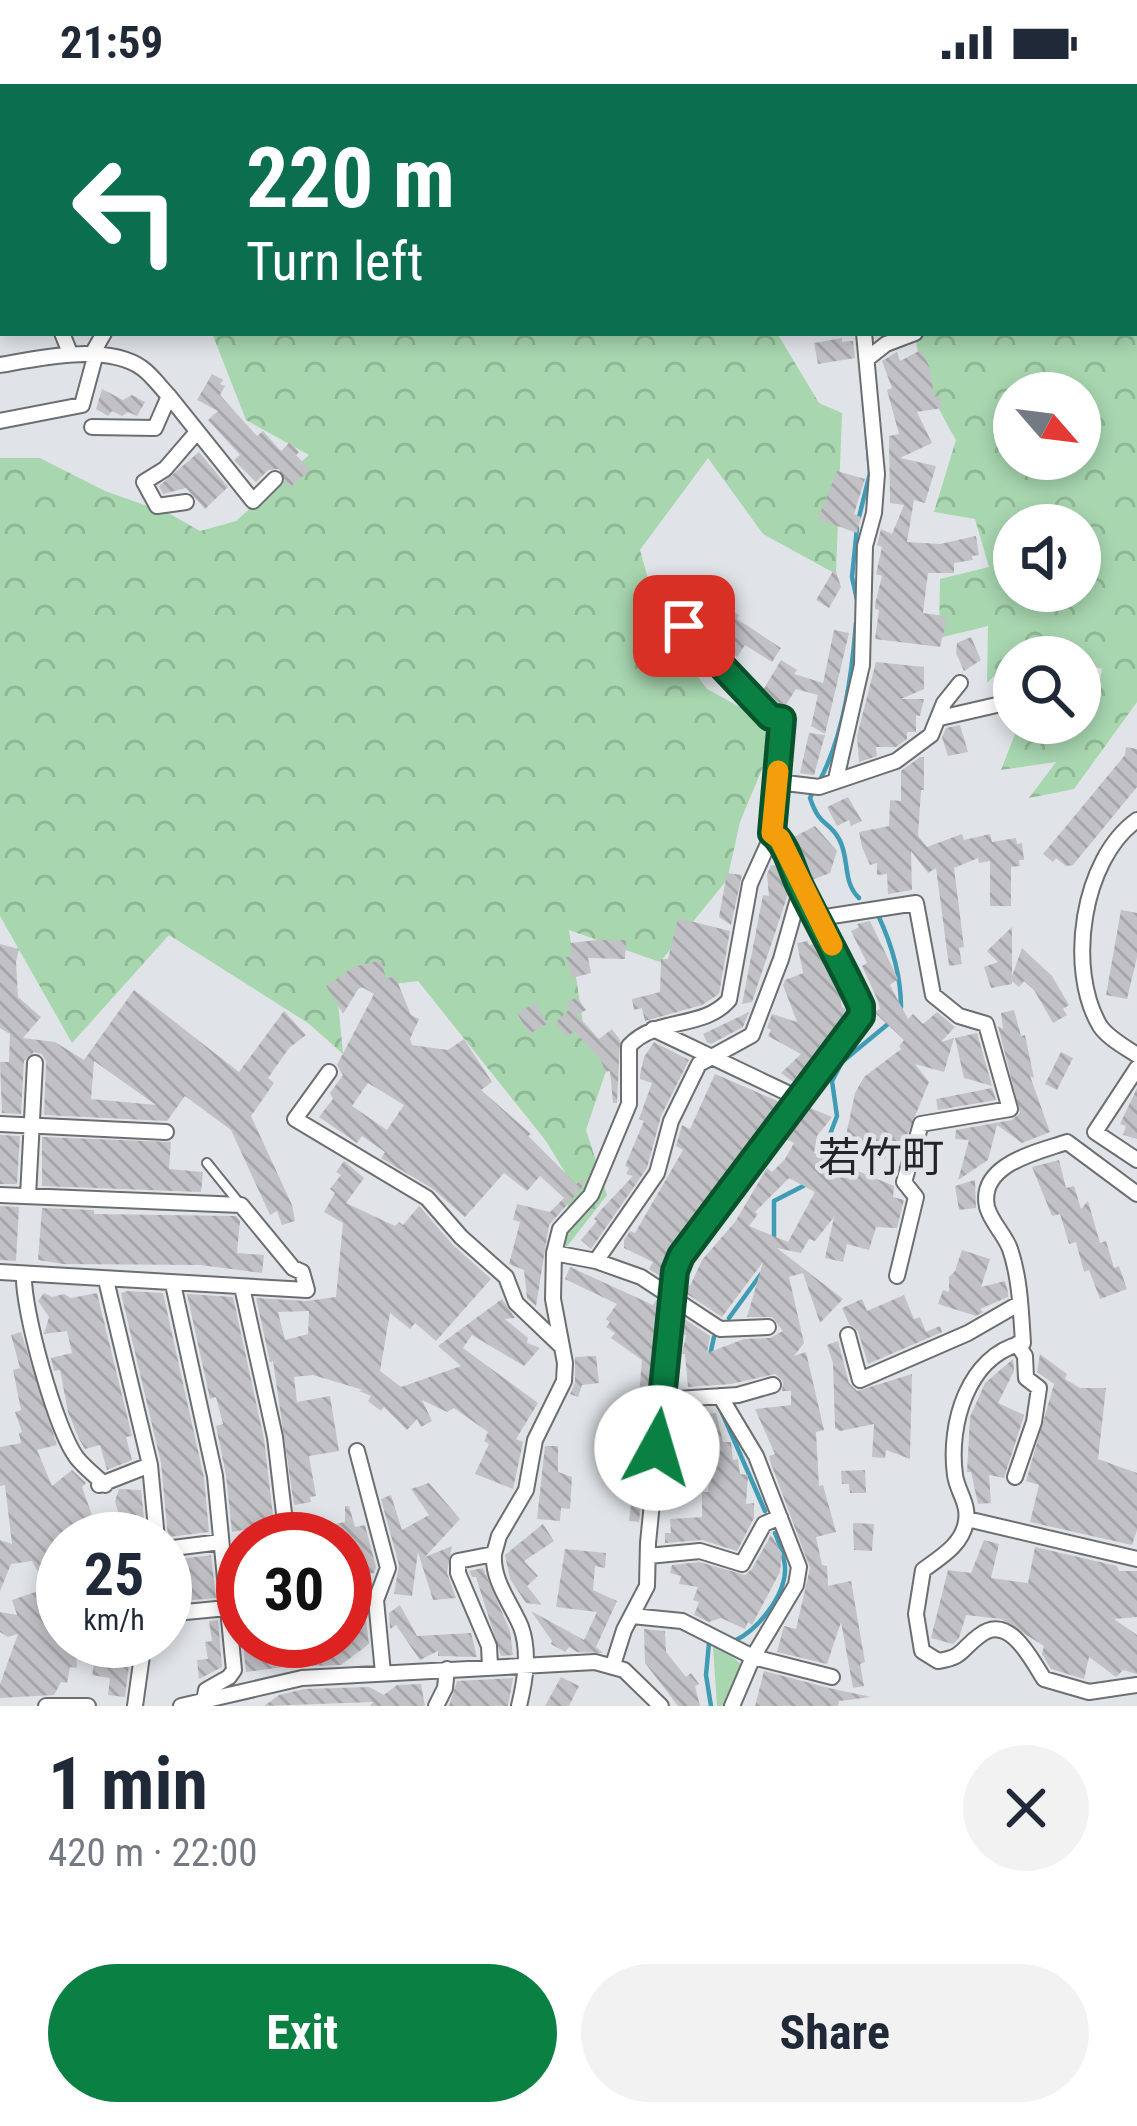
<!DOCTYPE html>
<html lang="en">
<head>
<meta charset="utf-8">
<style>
	:root { --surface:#fff; --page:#f2f2f3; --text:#1f2937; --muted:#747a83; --accent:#0b8043 }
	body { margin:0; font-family:"Roboto Condensed","Noto Sans JP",sans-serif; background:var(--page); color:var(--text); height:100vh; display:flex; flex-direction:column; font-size:45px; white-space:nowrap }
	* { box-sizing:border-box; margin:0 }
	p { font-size:39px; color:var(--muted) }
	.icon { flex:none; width:66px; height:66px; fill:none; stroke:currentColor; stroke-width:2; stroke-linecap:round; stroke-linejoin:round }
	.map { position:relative; height:1622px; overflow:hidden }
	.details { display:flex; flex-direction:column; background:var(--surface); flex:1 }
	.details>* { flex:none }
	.banner { position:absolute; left:0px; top:0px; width:1137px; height:252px; box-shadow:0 6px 18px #0003; background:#0b6e4f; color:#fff; overflow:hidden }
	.needle { width:78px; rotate:118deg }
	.tools { position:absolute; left:993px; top:288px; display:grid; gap:24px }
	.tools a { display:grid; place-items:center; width:108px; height:108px; border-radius:50%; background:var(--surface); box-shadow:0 6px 18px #0003; font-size:60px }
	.speed { position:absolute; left:36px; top:1428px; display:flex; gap:24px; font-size:60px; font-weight:700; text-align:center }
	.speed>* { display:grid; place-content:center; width:156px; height:156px; border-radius:50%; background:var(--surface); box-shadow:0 6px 18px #0003; line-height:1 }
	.speed small { font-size:30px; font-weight:400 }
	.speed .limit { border:18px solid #d22; background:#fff; color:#111 }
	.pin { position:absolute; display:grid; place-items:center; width:102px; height:102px; color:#fff; margin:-51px; border-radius:24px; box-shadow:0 6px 18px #0006 }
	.me { position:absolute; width:132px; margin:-66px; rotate:6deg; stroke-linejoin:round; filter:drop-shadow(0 0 9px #0008) }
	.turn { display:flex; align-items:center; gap:42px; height:252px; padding:0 48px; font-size:54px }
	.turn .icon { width:156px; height:156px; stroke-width:2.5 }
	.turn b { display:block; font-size:84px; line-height:102px }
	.round { display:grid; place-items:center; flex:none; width:126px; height:126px; border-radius:63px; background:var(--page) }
	.summary { display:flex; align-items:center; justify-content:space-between; height:204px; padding:0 48px }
	h1 { font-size:72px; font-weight:700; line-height:90px }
	.action { display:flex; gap:24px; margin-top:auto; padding:24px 48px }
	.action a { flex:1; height:138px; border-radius:72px; background:var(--accent); color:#fff; font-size:48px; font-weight:700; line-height:138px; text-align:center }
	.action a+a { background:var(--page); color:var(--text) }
	.status { display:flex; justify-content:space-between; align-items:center; height:84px; padding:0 60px; background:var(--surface); direction:ltr }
	.status svg { height:33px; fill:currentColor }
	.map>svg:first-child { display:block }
	.forest { fill:url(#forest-crowns); fill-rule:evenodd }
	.park { fill:#a7d6af }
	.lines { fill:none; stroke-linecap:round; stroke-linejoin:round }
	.stream { stroke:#409cb4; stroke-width:4.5 }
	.building { fill:url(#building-back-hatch); fill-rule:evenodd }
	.lane-casing { stroke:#6b6f72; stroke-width:12 }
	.street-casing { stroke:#6b6f72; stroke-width:18 }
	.lane { stroke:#fff; stroke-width:8 }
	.street { stroke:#fff; stroke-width:14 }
	.route-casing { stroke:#07532c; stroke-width:30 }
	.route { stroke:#0b8043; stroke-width:21 }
	.slow { stroke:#f59e0b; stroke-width:21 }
	.labels { text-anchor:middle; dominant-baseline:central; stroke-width:9; stroke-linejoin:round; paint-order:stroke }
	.quarter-label { font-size:42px; fill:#222425; stroke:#e0e4e8 }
</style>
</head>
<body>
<div class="status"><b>21:59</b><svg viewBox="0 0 49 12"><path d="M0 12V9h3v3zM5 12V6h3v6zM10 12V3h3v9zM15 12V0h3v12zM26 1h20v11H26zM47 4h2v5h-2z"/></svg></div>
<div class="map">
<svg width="1137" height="1622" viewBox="0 0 1137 1622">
	<defs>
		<pattern id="forest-crowns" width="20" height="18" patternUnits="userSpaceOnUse" patternTransform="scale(3)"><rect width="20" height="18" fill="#a7d6af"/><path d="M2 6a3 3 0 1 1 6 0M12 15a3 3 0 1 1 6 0" fill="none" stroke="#8fb896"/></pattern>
		<pattern id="building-back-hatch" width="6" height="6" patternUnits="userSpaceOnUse" patternTransform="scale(3)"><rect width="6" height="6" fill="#c2c1c6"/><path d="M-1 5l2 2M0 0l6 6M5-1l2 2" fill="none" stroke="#a6a6aa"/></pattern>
	</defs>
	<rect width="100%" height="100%" fill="#e0e4e8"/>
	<!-- forest -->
	<path class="forest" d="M0,0H1137V618L1074,705L1029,714L1056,678L1001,686L1015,650L1043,639H1080V625L1096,618L1102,585L1080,577V573L1055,569L1014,573L987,599L988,542L939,554L940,495L989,483L975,435L934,428L956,356C938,325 918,286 915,249H1134V3H3V34ZM1014,309H1080V375H1014ZM1014,441H1080V507H1014Z
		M212,249H777L819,319L842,329L836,490L763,450L708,374L640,466L662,545L707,605L779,644L740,738L727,796L660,878L569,846L585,953L609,978L586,1046L607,1111L565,1165L569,1095L546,1057L418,897L337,907L343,970L308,939L169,851L72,959L0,832V374H40L105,407L170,430L200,447L236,437L309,371L246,336Z"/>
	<!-- park -->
	<path class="park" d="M713,1563L724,1565L743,1582L726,1622H717Z"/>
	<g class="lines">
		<!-- stream -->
		<path class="stream" d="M859,433L870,389L867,350
			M857,444L852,493L857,516
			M820,696C844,650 852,590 856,539
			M814,706L810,714C820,744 829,736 839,755C850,774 842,798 859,814
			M878,831C892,861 901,890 901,923
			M821,1074L837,1032L832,997L842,978L888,940
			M774,1157V1117L807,1100
			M729,1234L761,1190
			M710,1271L714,1253
			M720,1324L765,1427
			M736,1556C758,1545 784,1513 785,1487C786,1476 779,1459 775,1449
			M709,1559L706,1591L711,1622"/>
	</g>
	<!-- building -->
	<path class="building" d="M842,254V258L853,257L855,274L818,280L814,259Z
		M921,266L930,284L934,313L940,312L942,324L917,328L932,359L900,374L936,382L925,419L914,416L907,458L940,460L976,452L979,471L972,472L973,476L954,479V489H928L923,529L944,532L946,539L940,563L875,555L879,526L875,525V520L882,492L876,490L882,463L877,461L881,445L892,450L904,421L890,419L889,352L899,350L887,306L892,304L882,277L897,268L900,277Z
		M212,290L223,296L220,300L225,302L220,311L257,352L263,347L281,367L290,358L299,368L296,371L310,386L289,404L279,385L268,386L256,398L234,376L240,371L208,336L218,327L197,316Z
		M102,305L123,316L132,311L145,318L137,332L128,328L122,332L112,327L108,332L96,325Z
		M199,368L228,403L205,425L186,404L163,410L159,402Z
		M837,387L865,395L854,430L861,433L857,449L818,435Z
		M835,484L841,503L829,524L816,516Z
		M692,493L704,501L701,505L739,531L737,535L781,564L772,578L745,561L737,573L694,536L690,527L695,520L682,506Z
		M834,546L849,549L825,650L811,642L818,611L796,605L784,624L762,608L781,576L797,586L794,590L823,599Z
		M971,553L981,576L964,587L956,569L957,559Z
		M876,578L924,583V605L901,615H924L920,632L916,631V648H907V655L896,663H876L877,672L859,678L857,652Z
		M960,641L968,668L948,672L942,653L946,644Z
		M809,649L825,651L814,691L800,689Z
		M1126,663L1137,665V703L1073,781L1066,782L1056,774L1053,778L1043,770L1125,671Z
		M920,673H924V706H921L918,752L927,763L962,750L964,756L990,750L992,758L1016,754L1017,760L1022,759L1024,776H1019L1020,782L1011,783V822H990V777L979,779L978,774L954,784L964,863L959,864L962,880L949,882L936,784L928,789L911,767L912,806L888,810L887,790L877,791V779L870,781L862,763L859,748L889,742L890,716L901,717V687Z
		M848,713L862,737L851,742L849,736L837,742L827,723Z
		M815,742L837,767L830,789L812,796L794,753Z
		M771,781L781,782L789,807L752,918L742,920L763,811L769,812L767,790Z
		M727,789L742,791L731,841L719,833Z
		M1121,826L1137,829V873L1127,915L1106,911Z
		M678,834L730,847L719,910L702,921L645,937L642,924L634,926L632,915L660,908L661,875H668Z
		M870,837L898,895L890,901L908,935L913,930L923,940L937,928L955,943L941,958L954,954L944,988L915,980L929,998L902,1064L890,1060L885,1075L844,1061L855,1009L864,993L901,965L899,962L904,956L874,928L880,925L878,917L862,882L867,879L851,847L859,843L857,840Z
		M1012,843V892L1022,864L1052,892L1069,921L1063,925L1067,931L1053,939L1034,906L1024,897L1019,903L1012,897V900L991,904L984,883L998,878L987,867Z
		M597,856H626L625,875L588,874L591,889L572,894L566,873L572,872L570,859Z
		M808,857L809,861L818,859L839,902L842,923L850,927L796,1000L781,989L801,970L768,952L771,946L767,944L772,930L797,938L783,901L785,896L803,889L797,859Z
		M0,860L19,865L16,878L18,913L41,933L23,954L55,958L84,976L134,906L239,988L284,927L306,951L289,964L268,994L274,999L251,1032L292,1121L295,1137L282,1141L277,1127L270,1131L231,1046L185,1012L167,1037L44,1031L46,978L42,970L34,968L24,977L21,1030L2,1029L0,978H9L10,950L0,944ZM94,977L156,1021L91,1015Z
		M381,876L386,895L395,892L411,931L419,935L410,955L412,961L448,966L464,955L492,998L481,1006L531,1050L528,1052L576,1100L586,1094L581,1105L549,1141L536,1222L527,1214L524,1186L509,1180L520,1138L513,1136L517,1120L550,1128L564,1114L540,1092L527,1107L504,1089L465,1133L433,1105L381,1074L385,1068L362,1052L357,1059L319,1033L333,1015L330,1009L343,991L337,981L374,910L360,902L343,930L326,902L354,883ZM368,999L404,1021L387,1046L352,1022Z
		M577,913L586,926L577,931L599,955L612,945L620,956L617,1019H613L610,987L605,988L601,976L574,947L567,953L555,939L570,925L566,919Z
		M536,919L547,940L529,950L517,929Z
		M1014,926L1021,952L1025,951L1034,994L1030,992L1050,1048L1022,1059L997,1041L988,1076L958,1096L969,1056L955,1055L956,1046L1012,1036L1020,1029L998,942L1003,945L1001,929Z
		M749,928L743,943L711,960L707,958L703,950Z
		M977,949L992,1002L964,994L955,954Z
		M654,958L689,976L661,1032L647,1084L591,1165L581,1156L597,1137L594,1135L600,1127L633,1092L626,1090L629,1084L625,1082L644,1037L639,1035L652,999L640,995V991L644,973Z
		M1061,968L1073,974L1057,1006L1045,1000Z
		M715,990L782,1019L672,1165L663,1194L649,1185L653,1178L624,1164V1156L630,1147L635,1149L683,1066L676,1062L682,1041L690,1045Z
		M992,1004L996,1016L938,1026L936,1015Z
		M1137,1004V1055L1123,1051L1126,1042L1120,1040Z
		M808,1023L832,1033L817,1052L814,1069L894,1102L893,1113L904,1116L897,1144L876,1143L869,1166L847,1160L843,1178L825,1174L834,1133L815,1157L809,1155L801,1169L777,1164L843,1215L820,1239L803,1189L789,1193L804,1259L794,1272L806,1268L824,1346L816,1348L819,1402L823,1401L836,1448L816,1453L822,1481L827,1482L828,1502L851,1497L865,1578L860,1580L864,1602L853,1604L841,1538L827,1580L777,1568L784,1542L796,1545L810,1484L770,1377L769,1372L775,1370L755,1325L791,1321V1307H782L783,1297L775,1290L731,1300L688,1303L685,1270H682L686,1251L680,1250L683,1234L710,1252L707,1269L744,1255L770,1254L783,1247L772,1233H747L763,1178L722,1233L684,1208L685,1200L690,1202L702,1176L735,1138L767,1084L772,1088L785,1075L794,1059L784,1054ZM789,1094L815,1108L788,1158L749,1142L758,1130L755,1128Z
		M0,1051L20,1052L17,1100H0Z
		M42,1053L171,1058L169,1085L203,1088L201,1108L42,1102Z
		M1059,1076L1066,1104L1074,1102L1081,1125L1088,1117L1100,1159L1106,1157L1114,1184L1119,1182L1127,1205L1100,1215L1089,1186L1084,1188L1076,1158L1069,1160L1060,1130L1052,1132L1032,1083Z
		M344,1077L364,1094L346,1119L395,1142L399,1138L403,1141L419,1122L453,1161L491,1195L436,1257L415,1239L410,1245L390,1229L380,1287L401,1303L461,1282L438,1262L502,1215L515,1234L505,1235L528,1254L527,1259L540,1264L524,1282L472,1251L463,1264L538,1319L516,1355L523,1358L513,1405L475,1390L489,1360L484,1357L488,1348L454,1324L447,1328L422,1316L432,1337L421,1343L417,1335L407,1346L384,1323L381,1327L368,1317L371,1312L359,1307L363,1306L313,1291L294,1293L297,1318L330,1312L339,1367L309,1372L316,1412L310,1413L311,1418L294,1421L273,1277L270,1278L256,1214L306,1217L336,1213L343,1139L324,1128L335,1109L330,1105L341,1091L336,1088ZM309,1227L308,1250L285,1256L278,1228Z
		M975,1096L976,1124L959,1126L955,1102Z
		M0,1122L19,1123L16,1177L0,1176Z
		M42,1124L94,1126V1130L236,1132L240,1137L237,1169L264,1171L262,1189L200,1181L63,1180L38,1176Z
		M962,1166L990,1175L981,1203L1005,1197L1008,1208V1213L980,1225L983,1228L976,1232L938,1220L943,1206L949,1208V1193L955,1187Z
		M570,1183L653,1221L656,1216L661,1219L639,1438L629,1437L632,1411L620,1410L624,1372L597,1373L596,1357L604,1356L603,1341L631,1339L633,1312H639L642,1276L611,1254L615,1249L606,1243L610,1238L606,1235L617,1220L565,1195Z
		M128,1207L163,1209L204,1394L209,1448L168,1453L161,1379L121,1209Z
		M44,1209L52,1213L64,1210L71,1214L97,1209L132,1352L126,1353L132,1376L107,1386L100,1361L85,1365L79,1355L68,1328L60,1286L54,1287L51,1274L72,1269L67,1247L44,1250L49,1233L38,1217Z
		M187,1210L233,1213L264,1355L274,1440L232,1448L226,1391L216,1342L223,1340L216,1313L210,1315Z
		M904,1211L914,1235L920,1233L926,1248L940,1242L942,1248L868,1280L858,1247L849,1240L842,1224L862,1215L867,1227Z
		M21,1248L57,1361L37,1366L52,1402L72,1386L86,1399L82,1403L97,1445L81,1455H63V1522L54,1525L63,1543V1557H70L76,1568L77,1584L70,1583L67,1599L61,1598L54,1611L0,1614V1600L18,1550L8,1553L0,1548V1528L17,1531L12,1516L47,1504L32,1477L11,1480L0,1507V1456L12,1460L5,1401L0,1402V1363L21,1359L19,1349L22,1348L15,1328L21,1326L13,1286L20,1284L11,1251Z
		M838,1257L849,1299L857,1307L912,1290L910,1375L886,1366L885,1374L872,1373L874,1340L840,1347L835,1344L833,1279L827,1261Z
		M1040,1270L1067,1290L1065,1295L1080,1304H1106L1098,1375L1137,1389V1446L1132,1461L1030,1438L1039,1401L1026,1397L1054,1300L1037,1288Z
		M596,1272L599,1299L582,1301L578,1313L570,1310L575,1299V1273Z
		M1013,1275L1014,1287L998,1319L1024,1331L1023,1335L1004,1394L989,1391L991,1419L978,1420L971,1388H967L970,1333L985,1299Z
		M694,1325L695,1331L716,1329L723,1358H731L733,1376L738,1375L740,1390L748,1391L746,1420L754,1419V1434L737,1467L702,1456L665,1459V1449H671L670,1435L702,1433V1408H708L709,1383L684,1385L683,1374L677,1375L675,1327Z
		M545,1362H558V1388L572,1393L570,1425L561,1424L560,1437L537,1435Z
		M865,1386L866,1409H850L849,1400H842L841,1387Z
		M429,1399L460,1435L425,1473L452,1462L447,1489L456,1514L433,1516L418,1468L412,1512L394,1510L399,1481L381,1415L391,1411L402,1446L429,1431L411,1405Z
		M119,1405L141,1406L146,1455L124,1450L115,1417Z
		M345,1422H349L355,1443L365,1441L376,1483L374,1489L364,1490L365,1510L362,1505L369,1560L341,1581L313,1582L304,1575L310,1564L345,1558V1526H349L345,1455H302L301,1447L345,1438Z
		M853,1439L874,1440L872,1467L854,1466Z
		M543,1440L554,1457L524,1477L538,1492L527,1502L542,1521L526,1519L510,1495L505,1471Z
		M771,1451L782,1469L780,1488L752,1541L748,1538L745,1545L721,1534L709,1538L694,1531L699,1518L693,1516L698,1503L679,1500L681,1492L670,1489L672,1481L699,1478L745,1491L752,1485Z
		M984,1456L999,1460L991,1494L1028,1499L1035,1463L1117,1482L1119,1487H1137V1533L1114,1535L1137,1551V1590L1123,1586L1116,1593L1089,1573L1084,1595L1051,1585L1042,1570L1044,1562L1001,1535L966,1531L959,1554L953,1560L931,1554L948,1486L971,1489Z
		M565,1465L606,1469L605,1484L595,1482L593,1506L617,1517L596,1563L603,1569L577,1568L569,1563L565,1568L551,1560L552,1557L531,1527L584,1556L597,1528L556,1523Z
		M211,1471L216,1514L171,1518V1476Z
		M483,1484L510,1547L513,1571L501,1572L476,1493H472L469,1487Z
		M243,1487V1557H287L290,1582L246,1588L236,1488Z
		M400,1521L417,1552L471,1549L477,1573L438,1572V1567L420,1576L396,1541L390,1545L389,1529Z
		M218,1536L222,1583L199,1595L197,1576L208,1575L205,1558L212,1557L209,1537Z
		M644,1545L665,1547L666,1568L686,1593L691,1589L699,1600L695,1602L700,1622H678L645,1579Z
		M98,1557L132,1559L125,1613L108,1611L110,1594L92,1591Z
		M764,1587L829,1604L871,1613L839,1617L838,1622H755Z
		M561,1593L579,1602L569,1622H545Z
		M513,1594L508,1622H449L457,1597Z
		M421,1600L425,1622H370L373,1618L264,1622L279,1611L304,1605L369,1603L384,1611L397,1601Z"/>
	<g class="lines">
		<!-- lane casing -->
		<g class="lane-casing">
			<path id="lane" d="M207,1079L240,1120"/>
		</g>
		<!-- street casing -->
		<g class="street-casing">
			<path id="street" d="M3,212V223
				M62,249L70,269
				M91,272L104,249
				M867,275L886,260L915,249
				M0,281C40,274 106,259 142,284C152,291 161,304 169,312L155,344L92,343
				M169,312L253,417L275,395
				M0,337L82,321L95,273
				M186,418L157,422L144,398L165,385L196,349
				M672,511L684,542L770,633L781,635L777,698
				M940,634L1014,617
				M836,695L862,581L865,462L874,429L877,390L864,249
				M1137,736C1082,775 1066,885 1100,942C1108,954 1125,963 1137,971
				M819,834L916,819L933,911L959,932L986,940L1010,1025L921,1040L904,1098L916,1113L897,1192
				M653,945L800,1015
				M1137,984L1095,1048L1137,1076
				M329,988L295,1035L427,1114L461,1153L506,1193L516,1219L562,1263
				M0,1040L166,1048
				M1137,1110L1067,1058C1038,1068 978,1080 987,1123C991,1138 1005,1151 1010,1165C1020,1194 1021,1228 1023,1259C968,1271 948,1340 955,1391C957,1407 969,1419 966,1437C963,1460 941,1473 923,1486L916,1530L922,1567L938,1577C964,1573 960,1566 979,1552C1009,1528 1031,1575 1044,1595L1089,1608L1137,1601
				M0,1111L241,1121L293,1184L302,1188L307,1206L0,1188
				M28,1112L35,979
				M554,1169L596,1177L641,1193L720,1245L768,1243
				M596,1177L657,1089L671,1037L699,980L752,951L781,875L801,804
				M24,1190C22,1224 56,1347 77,1374C85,1384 96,1392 105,1401
				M106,1196L150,1381L157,1455
				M173,1200L215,1392L234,1586L229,1593L206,1606L204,1617
				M242,1203L275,1353L287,1455
				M848,1251L860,1296L968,1249L1020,1219
				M720,1312L756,1372L799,1483L796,1501L753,1573L732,1622
				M662,1316L738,1311L773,1301
				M357,1367L388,1484L376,1516L383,1589
				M1015,1393L1034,1338L1039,1304L1026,1294L1025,1272L1017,1260
				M99,1401L150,1381
				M967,1435L1137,1475
				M165,1465L221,1458
				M494,1470C492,1497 511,1519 521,1543C530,1568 525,1597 519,1622
				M648,1472L700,1467L742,1480L764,1440L780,1433
				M165,1530L227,1524
				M632,1532L682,1537L753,1573L832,1593
				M298,1557L299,1565
				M613,1581L624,1546L647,1502L648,1459L675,1188L681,1172L861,932V922L780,755L773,749
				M490,1582L489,1562L458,1489V1477L494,1470L499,1452L526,1406L535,1356L564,1297L565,1279L553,1215L554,1169L560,1145L591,1111L629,1020V962C657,932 703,946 729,916L750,800L773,749L777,698L819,703L896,677L931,651L944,619L960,599
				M46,1622H88
				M135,1622L144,1557
				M181,1622L302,1594L595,1578L624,1586L661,1622
				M436,1622L445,1604L447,1585"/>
		</g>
		<!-- lane -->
		<use href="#lane" class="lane"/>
		<!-- street -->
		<use href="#street" class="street"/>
	</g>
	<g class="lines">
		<!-- route casing -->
		<g class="route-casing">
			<path id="route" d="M657,1364L675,1187L681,1172L861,932V922C842,881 819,841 799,800C791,783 787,761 772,749L782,635L770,633L684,542"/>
		</g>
		<!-- route -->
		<use href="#route" class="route"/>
		<!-- slow -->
		<path class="slow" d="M778,687L772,749L780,755L832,861"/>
	</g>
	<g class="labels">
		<!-- quarter labels -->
		<g class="quarter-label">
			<text x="881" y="1073">若竹町</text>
		</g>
	</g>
</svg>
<div class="tools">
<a><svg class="needle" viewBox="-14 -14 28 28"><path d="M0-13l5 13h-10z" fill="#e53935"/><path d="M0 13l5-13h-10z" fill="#747a83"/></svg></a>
<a><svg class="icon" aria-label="sound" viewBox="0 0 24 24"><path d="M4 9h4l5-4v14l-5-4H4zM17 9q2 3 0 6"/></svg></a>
<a><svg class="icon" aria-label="search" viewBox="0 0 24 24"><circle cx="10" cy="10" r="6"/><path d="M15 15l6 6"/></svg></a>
</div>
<div class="speed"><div>25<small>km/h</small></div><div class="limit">30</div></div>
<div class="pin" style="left:684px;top:542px;background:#d93025"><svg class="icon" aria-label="arrive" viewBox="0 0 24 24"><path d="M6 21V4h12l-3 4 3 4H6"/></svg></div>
<svg class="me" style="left:657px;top:1364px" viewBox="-20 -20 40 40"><circle r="19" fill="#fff"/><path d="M0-13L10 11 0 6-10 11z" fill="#0b8043"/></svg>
<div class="banner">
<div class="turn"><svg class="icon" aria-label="left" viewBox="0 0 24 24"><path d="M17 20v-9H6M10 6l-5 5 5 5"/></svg><div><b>220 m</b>Turn left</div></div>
</div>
</div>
<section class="details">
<div class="summary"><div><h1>1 min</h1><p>420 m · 22:00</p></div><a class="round"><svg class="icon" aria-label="close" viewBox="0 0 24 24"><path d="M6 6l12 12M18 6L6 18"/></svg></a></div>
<div class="action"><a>Exit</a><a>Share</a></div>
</section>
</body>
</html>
